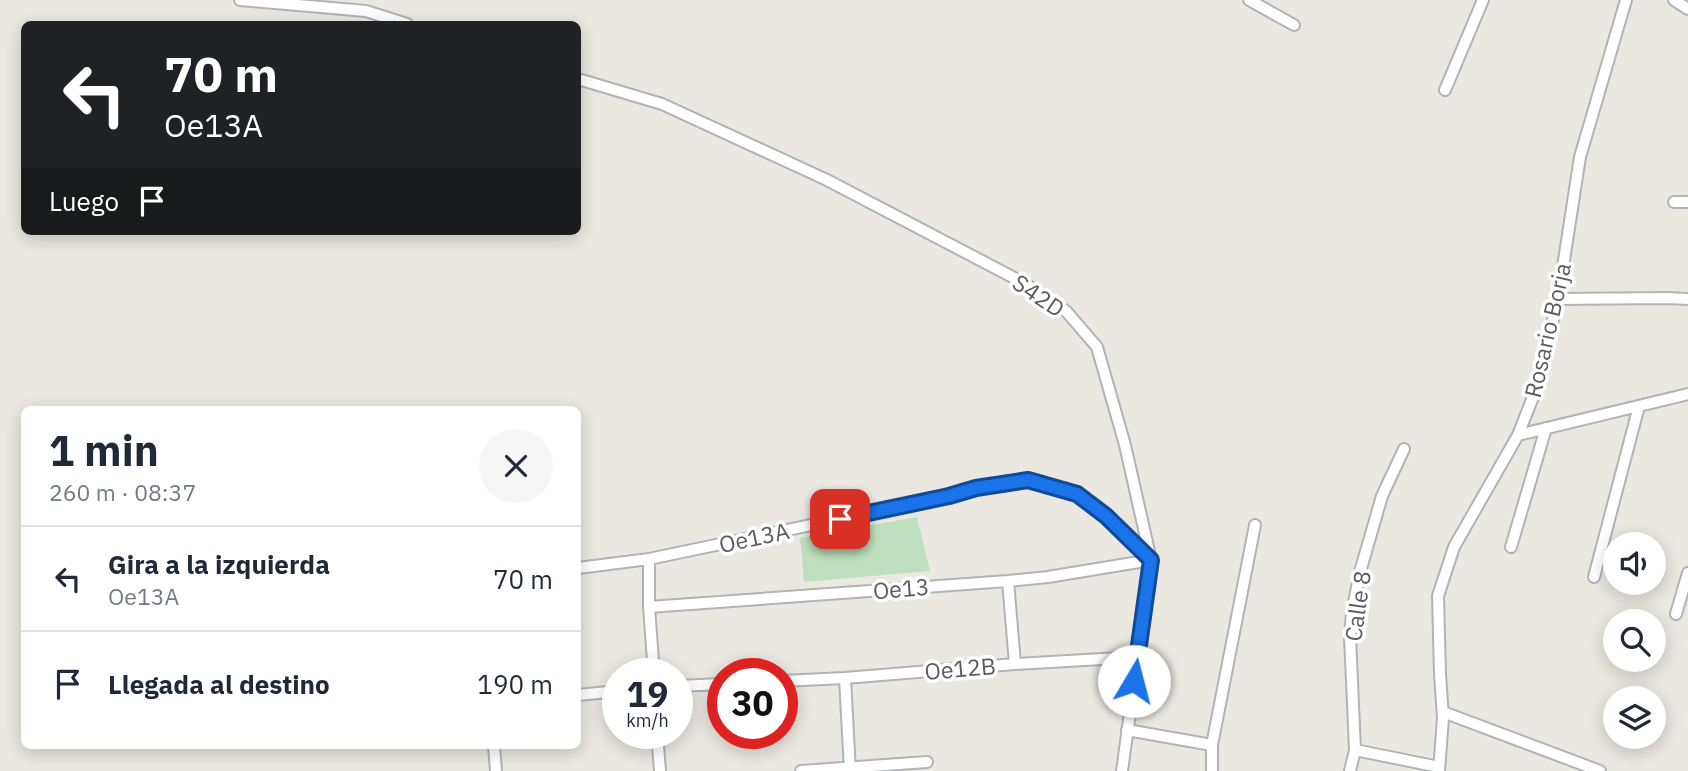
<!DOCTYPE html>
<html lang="es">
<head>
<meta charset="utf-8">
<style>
	:root { --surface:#fff; --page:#f6f6f7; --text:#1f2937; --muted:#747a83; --line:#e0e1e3 }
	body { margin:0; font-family:"IBM Plex Sans",sans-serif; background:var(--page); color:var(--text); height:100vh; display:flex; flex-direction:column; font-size:26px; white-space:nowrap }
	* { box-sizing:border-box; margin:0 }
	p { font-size:23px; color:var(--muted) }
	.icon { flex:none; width:38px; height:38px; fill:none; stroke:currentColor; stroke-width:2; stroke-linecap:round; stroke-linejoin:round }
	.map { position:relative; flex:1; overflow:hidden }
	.sheet { position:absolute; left:21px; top:406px; width:560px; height:343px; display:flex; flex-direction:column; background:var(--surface); border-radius:10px; box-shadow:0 4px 18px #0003 }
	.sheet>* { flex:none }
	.hud { position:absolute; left:21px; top:21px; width:560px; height:214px; border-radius:10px; box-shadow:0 4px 18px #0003; background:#202124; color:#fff; overflow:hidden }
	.controls { position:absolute; left:1603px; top:532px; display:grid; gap:14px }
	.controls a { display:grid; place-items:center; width:63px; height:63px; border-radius:50%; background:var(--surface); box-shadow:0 4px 18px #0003; font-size:35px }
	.speed { position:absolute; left:602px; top:658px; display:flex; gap:14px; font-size:35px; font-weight:700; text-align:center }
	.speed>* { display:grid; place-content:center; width:91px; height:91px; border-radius:50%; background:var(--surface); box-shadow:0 4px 18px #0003; line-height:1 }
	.speed small { font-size:18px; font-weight:400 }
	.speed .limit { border:10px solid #d22; background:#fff; color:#111 }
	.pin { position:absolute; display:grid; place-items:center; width:60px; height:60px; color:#fff; margin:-30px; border-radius:14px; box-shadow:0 4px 10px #0006 }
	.me { position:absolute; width:77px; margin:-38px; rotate:8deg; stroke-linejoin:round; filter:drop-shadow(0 0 5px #0008) }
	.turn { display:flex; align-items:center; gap:24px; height:147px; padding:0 28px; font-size:32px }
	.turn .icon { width:91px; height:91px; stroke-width:2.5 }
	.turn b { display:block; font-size:49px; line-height:60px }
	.then { display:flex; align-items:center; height:66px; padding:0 28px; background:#0003; gap:14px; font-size:26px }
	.round { display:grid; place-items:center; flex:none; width:74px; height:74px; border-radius:37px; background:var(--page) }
	.overview { display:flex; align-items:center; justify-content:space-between; height:119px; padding:0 28px }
	h1 { font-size:42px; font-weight:700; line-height:52px }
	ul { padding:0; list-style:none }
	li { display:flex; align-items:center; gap:21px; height:105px; padding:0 28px; border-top:2px solid var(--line) }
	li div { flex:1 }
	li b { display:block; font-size:26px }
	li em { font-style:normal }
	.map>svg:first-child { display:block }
	.green { fill:#bfe0bf }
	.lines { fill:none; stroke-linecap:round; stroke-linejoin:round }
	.street-casing { stroke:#b1b3b6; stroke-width:14 }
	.street { stroke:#fff; stroke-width:10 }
	.route-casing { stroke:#114b97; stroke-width:18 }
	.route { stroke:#1a73e8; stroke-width:12 }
	.labels { text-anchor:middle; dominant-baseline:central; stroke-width:7; stroke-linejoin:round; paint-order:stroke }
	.street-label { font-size:23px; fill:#595c5f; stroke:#fff }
</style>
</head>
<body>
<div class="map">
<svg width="1688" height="771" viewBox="0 0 1688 771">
	<rect width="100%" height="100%" fill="#eae8e0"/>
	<!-- green -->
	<path class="green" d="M917,517L930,571L804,582L800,538Z"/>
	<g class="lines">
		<!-- street casing -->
		<g class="street-casing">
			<path id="street" d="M240,0L366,11L407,24
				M1249,0L1294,25
				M1674,0L1688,9
				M578,79L662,104L827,180L1024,283L1066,311L1097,347L1125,445L1151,560L1122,771
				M1445,90L1483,0
				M1674,202H1688
				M1558,299L1668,298L1688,299
				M1518,435L1688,394
				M1511,547L1546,428
				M649,559V607L654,674
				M578,568L649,559L949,496L976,488L1028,480L1077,494L1106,516L1149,558
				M1594,577L1639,406
				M1008,581L1015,664
				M649,607L1008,581L1048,577L1151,560
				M1676,614L1688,573
				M845,678L850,771
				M782,681L845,678L1015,664L1137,657
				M677,686L723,684
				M578,695L618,691
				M1443,712L1600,771
				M1127,730L1212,745
				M657,733L660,771
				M494,746L496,771
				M1355,750L1439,767
				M801,771L927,762
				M1212,771V745L1255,525
				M1350,771L1355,750L1350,636L1352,613L1360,572L1382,496L1404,449
				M1439,771L1443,718L1440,674L1438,596L1454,547L1518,435L1537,387L1558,299L1580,157L1626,0"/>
		</g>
		<!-- street -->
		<use href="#street" class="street"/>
	</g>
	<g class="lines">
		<!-- route casing -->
		<g class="route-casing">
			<path id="route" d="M840,519L949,496L976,488L1028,480L1077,494L1106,516L1151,560L1134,681"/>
		</g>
		<!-- route -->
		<use href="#route" class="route"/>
	</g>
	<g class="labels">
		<!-- street labels -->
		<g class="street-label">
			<text transform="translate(1039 295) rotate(34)">S42D</text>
			<text transform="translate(1547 330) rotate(-77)">Rosario Borja</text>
			<text transform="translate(754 537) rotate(-12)">Oe13A</text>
			<text transform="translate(901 588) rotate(-5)">Oe13</text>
			<text transform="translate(1357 606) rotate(-82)">Calle 8</text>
			<text transform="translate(960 668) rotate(-5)">Oe12B</text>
		</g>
	</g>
</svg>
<div class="controls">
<a><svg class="icon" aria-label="sound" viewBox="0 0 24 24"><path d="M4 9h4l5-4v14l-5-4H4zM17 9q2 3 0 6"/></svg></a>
<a><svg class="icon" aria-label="search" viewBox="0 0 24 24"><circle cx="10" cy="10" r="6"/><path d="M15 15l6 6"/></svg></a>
<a><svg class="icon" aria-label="layers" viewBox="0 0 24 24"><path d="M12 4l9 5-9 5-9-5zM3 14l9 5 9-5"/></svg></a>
</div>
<div class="speed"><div>19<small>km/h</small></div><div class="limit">30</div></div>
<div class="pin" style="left:840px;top:519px;background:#d93025"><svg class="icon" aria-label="arrive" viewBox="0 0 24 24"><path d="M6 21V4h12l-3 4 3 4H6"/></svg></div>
<svg class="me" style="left:1134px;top:681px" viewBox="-20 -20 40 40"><circle r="19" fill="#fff"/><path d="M0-13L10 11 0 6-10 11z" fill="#1a73e8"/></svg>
<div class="hud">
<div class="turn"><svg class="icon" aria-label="left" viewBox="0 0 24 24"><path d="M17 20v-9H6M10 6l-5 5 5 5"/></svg><div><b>70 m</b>Oe13A</div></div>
<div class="then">Luego<svg class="icon" aria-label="arrive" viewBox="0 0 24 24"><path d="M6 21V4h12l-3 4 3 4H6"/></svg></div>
</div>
<section class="sheet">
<div class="overview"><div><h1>1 min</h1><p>260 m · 08:37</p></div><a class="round"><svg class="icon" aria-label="close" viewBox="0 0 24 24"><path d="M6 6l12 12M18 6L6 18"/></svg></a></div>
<ul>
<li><svg class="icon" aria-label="left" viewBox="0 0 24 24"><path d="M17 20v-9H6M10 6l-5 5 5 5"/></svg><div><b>Gira a la izquierda</b><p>Oe13A</p></div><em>70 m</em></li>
<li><svg class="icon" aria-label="arrive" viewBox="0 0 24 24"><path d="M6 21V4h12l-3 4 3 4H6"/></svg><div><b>Llegada al destino</b></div><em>190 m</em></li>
</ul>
</section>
</div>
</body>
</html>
